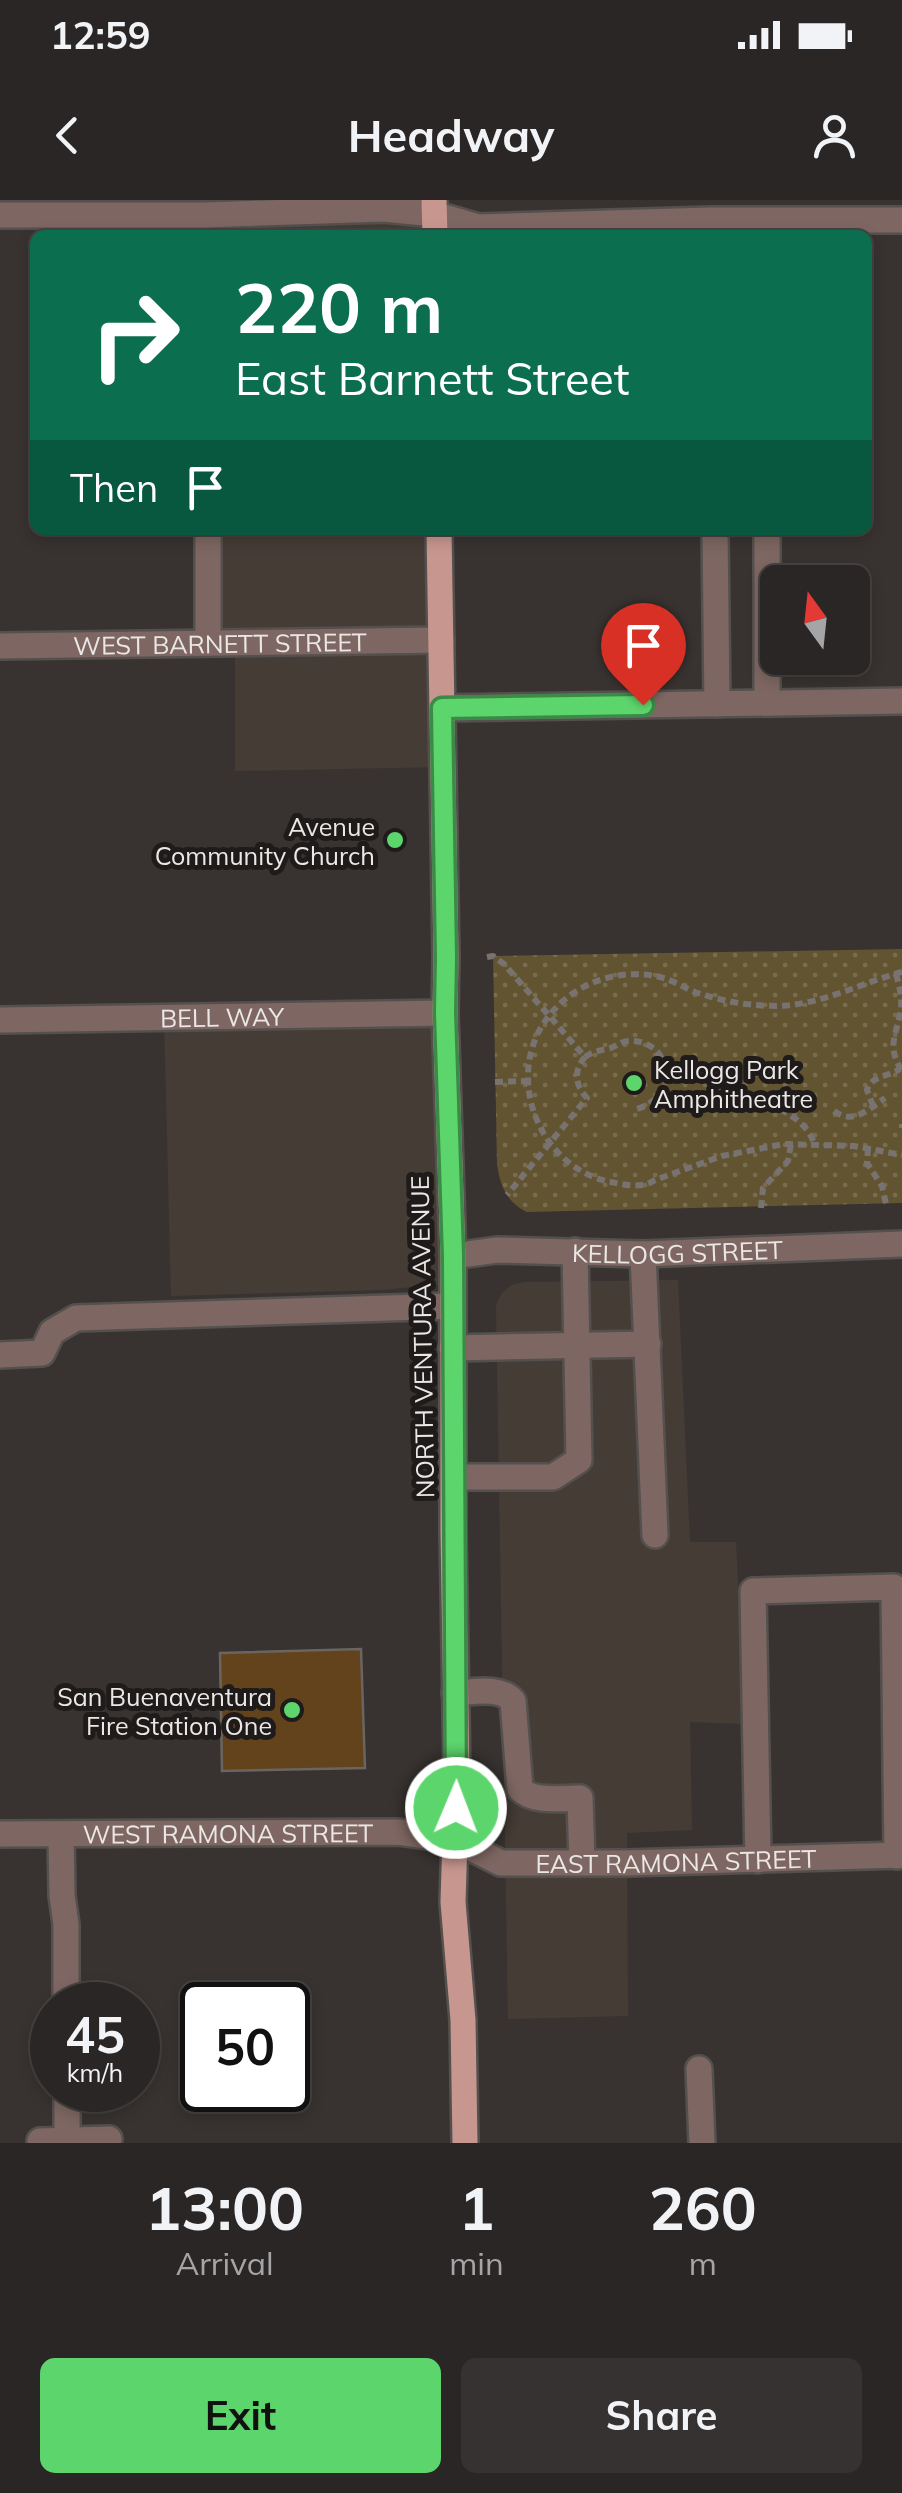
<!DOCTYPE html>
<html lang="en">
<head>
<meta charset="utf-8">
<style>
	:root { --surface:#2a2625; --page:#363232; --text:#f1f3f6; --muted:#a5a5a7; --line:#464342; --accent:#5dd56d }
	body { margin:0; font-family:Mulish,sans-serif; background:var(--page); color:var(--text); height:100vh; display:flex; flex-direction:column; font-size:38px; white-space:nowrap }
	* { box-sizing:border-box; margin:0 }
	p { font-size:32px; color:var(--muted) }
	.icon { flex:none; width:55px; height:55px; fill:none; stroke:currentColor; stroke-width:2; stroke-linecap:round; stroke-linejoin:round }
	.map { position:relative; height:1943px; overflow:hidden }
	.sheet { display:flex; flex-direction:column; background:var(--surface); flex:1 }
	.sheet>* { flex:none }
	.hud { position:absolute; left:30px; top:30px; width:842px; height:305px; border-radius:15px; box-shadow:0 5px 15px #0003,0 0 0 2px var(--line); background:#0b6e4f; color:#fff; overflow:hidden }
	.needle { width:65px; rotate:345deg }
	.buttons { position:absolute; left:760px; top:365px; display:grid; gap:20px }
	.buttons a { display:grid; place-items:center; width:110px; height:110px; border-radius:15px; background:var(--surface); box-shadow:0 5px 15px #0003,0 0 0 2px var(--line); font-size:50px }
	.speed { position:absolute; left:30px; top:1782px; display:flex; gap:20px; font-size:50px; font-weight:700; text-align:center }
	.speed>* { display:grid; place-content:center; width:130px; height:130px; border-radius:50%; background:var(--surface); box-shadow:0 5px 15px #0003,0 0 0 2px var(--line); line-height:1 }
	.speed small { font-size:25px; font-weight:400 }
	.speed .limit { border:5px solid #111; border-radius:15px; background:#fff; color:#111 }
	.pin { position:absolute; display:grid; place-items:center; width:85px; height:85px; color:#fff; margin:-102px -42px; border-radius:50% 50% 50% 0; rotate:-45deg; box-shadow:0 0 10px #0007 }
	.pin .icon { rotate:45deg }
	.me { position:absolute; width:110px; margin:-55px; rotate:1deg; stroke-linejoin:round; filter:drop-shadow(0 0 8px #0008) }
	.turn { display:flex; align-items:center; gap:35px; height:210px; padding:0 40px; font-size:45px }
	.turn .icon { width:130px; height:130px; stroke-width:2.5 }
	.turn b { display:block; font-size:70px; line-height:85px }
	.then { display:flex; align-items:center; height:95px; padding:0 40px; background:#0003; gap:20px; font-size:38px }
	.eta { display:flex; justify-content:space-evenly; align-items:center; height:170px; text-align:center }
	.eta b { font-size:60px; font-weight:700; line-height:70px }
	.cta { display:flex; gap:20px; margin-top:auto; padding:20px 40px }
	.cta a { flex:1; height:115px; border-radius:15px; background:var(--accent); color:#111; font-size:40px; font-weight:700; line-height:115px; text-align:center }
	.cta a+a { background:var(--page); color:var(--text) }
	.status { display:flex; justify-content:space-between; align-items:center; height:70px; padding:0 50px; background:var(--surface); direction:ltr }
	.status svg { height:28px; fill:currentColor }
	header { display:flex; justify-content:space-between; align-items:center; height:130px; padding:0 40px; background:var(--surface); font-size:45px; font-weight:700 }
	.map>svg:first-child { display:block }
	.built { fill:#463c36 }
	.park { fill:url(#park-dots) }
	.building { fill:#63431c; stroke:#696561; stroke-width:2.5 }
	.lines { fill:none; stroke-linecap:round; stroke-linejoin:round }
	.minor-casing { stroke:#54504e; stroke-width:30 }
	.major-casing { stroke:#54504e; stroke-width:30 }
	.path { stroke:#787371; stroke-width:6; stroke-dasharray:8 5; stroke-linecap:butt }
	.minor { stroke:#7e6762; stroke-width:25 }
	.major { stroke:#c7978f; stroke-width:25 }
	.route-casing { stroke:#3c8a47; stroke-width:25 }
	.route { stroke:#5dd56d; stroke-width:18 }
	.poi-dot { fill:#5dd56d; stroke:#1e1b1a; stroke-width:4 }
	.labels { text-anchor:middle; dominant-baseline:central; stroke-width:10; stroke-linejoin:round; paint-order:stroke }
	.street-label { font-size:25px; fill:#eae7e5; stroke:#1e1b1a }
	.poi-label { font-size:25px; fill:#eae7e5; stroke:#1e1b1a; text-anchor:end }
</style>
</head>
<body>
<div class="status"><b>12:59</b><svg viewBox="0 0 49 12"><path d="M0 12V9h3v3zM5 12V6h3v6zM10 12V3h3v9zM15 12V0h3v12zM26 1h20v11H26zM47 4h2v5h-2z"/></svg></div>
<header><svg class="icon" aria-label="back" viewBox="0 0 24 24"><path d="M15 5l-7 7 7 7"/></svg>Headway<svg class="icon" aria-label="person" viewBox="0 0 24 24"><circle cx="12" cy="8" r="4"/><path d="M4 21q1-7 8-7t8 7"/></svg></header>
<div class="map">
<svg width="902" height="1943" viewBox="0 0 902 1943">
	<defs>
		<pattern id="park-dots" width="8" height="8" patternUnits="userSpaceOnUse" patternTransform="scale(2.5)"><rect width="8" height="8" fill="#625431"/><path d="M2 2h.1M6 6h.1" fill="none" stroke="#796d4f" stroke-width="1.8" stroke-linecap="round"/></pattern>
	</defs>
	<rect width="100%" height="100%" fill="#383331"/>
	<!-- built -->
	<path class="built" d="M109,0H434L435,35H205L204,15L109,13Z
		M208,330H439L443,567L235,571V443H208Z
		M445,813L451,1083L382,1090L171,1096L164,818Z
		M678,1080L690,1342H736L745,1524L690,1522L692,1630L627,1633L628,1816L508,1819L496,1105L502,1093L512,1085L524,1082Z"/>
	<!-- park -->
	<path class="park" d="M902,749V1003L527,1012C506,1002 500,985 497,964L493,756Z"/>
	<!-- building -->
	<path class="building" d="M361,1449L365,1568L222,1571L220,1453Z"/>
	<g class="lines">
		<!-- minor casing -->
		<g class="minor-casing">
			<g id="minor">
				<path d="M0,15H205L384,9L434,14L478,27L710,20H902"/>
				<path d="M208,330V443"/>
				<path d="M715,330L717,504"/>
				<path d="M767,330V503"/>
				<path id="s1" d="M0,446L441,440"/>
				<path d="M442,508L902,501"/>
				<path id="s2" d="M0,820L445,813"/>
				<path d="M643,1054L655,1335"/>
				<path id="s3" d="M453,1056L497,1050L643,1054L902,1044"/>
				<path d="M452,1148L648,1144"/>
				<path d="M0,1155L42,1153L52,1132L76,1118L452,1106"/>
				<path d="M454,1277H553L579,1260L575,1051"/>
				<path d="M455,1493C474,1492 500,1486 513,1501L520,1589C534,1603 561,1598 580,1598L582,1662"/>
				<path id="s4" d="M0,1634L398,1632L455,1640L501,1663H627L902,1655"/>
				<path d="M61,1634L62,1696L66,1724V1805"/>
				<path d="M758,1660L753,1391L894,1387L897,1656"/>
				<path d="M699,1869L702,1943"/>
				<path d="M67,1890V1941"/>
				<path d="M40,1941L109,1939"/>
			</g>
		</g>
		<!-- major casing -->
		<g class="major-casing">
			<path id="major" d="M434,0L435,35
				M439,330L446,757L445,813L453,1056V1331L457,1575L453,1702L463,1820L465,1943"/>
		</g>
		<!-- path -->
		<path class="path" d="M487,757L493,756L504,764L585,857C573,871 575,885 587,898L507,995
			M902,772C861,783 821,805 777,806C749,806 721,801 695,792C683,787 672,780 660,777C612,766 561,788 538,833C509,892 546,970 611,982C625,985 642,989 655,980L722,956L784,944L854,946L902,955
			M896,774C899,785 902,796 901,807C898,834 885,844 902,871
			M585,857C594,851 598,851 607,849C615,848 620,841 629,841C672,839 680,896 637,909
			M495,882L528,881
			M768,904C788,912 809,924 815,946
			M873,906L867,890C872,875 888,877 900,869
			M834,911C853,925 868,910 885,898
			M902,924V928
			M868,948L867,963L882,986L886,1004
			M761,1008L763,988L788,961L791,944"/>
		<!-- minor -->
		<use href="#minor" class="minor"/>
		<!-- major -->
		<use href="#major" class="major"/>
	</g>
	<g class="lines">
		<!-- route casing -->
		<g class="route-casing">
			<path id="route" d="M456,1608L453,1056L445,812L446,758L442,508L643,505"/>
		</g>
		<!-- route -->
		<use href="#route" class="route"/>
	</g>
	<!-- markers -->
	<g class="poi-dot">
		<circle cx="395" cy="640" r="10"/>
		<circle cx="634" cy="883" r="10"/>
		<circle cx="292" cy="1510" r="10"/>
	</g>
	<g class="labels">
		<!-- street labels -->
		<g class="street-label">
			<text stroke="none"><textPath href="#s1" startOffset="220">WEST BARNETT STREET</textPath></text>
			<text stroke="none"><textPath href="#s2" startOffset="222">BELL WAY</textPath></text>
			<text stroke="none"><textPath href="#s3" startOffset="225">KELLOGG STREET</textPath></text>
			<text transform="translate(422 1137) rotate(-91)">NORTH VENTURA AVENUE</text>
			<text stroke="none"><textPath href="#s4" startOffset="228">WEST RAMONA STREET</textPath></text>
			<text stroke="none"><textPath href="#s4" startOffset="682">EAST RAMONA STREET</textPath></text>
		</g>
		<!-- poi labels -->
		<g class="poi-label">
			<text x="375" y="626">Avenue<tspan x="375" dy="29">Community Church</tspan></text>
			<text x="654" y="869" text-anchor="start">Kellogg Park<tspan x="654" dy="29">Amphitheatre</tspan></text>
			<text x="272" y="1496">San Buenaventura<tspan x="272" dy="29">Fire Station One</tspan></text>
		</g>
	</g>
</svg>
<div class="buttons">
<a><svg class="needle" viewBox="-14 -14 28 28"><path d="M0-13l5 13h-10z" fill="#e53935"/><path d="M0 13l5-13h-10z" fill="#a5a5a7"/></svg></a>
</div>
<div class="speed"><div>45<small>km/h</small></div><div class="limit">50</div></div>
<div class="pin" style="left:643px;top:505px;background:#d93025"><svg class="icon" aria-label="arrive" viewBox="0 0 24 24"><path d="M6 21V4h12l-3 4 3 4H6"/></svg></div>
<svg class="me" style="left:456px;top:1608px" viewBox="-20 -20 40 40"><circle r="17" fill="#5dd56d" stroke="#fff" stroke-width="3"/><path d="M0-11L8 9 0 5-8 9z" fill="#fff"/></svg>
<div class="hud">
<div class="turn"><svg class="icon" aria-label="right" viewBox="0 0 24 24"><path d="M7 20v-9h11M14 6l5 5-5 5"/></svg><div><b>220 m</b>East Barnett Street</div></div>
<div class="then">Then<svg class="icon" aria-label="arrive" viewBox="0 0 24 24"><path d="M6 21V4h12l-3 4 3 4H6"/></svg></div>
</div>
</div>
<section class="sheet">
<div class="eta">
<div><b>13:00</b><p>Arrival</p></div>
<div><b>1</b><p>min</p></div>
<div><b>260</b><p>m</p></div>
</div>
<div class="cta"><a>Exit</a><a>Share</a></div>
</section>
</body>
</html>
